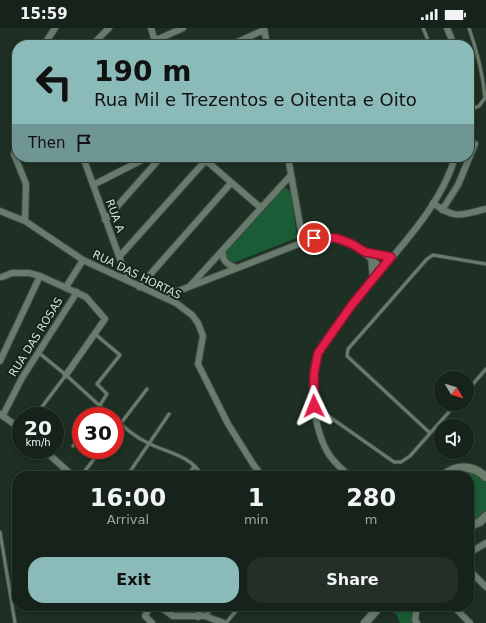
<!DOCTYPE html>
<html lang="en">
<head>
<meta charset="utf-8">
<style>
	:root { --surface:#16231a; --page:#232f27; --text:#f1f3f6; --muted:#9ea4a2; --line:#354039; --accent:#8bbbb9 }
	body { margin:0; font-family:"DejaVu Sans",sans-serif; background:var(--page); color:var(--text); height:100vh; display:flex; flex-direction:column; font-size:15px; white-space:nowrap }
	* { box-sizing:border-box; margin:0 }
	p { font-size:13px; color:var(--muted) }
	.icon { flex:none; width:22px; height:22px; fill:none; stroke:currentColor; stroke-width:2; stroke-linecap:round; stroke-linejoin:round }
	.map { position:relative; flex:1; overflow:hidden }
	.side { position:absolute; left:12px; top:443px; width:462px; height:140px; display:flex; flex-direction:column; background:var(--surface); border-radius:16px; box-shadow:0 2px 6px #0003,0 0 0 1px var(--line) }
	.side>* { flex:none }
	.hud { position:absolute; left:12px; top:12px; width:462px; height:122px; border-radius:16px; box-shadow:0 2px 6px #0003,0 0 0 1px var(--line); background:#8bbbb9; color:#111; overflow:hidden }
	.needle { width:26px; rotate:128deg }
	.buttons { position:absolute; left:434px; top:343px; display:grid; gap:8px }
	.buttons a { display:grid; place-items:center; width:40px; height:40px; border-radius:50%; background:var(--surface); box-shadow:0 2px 6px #0003,0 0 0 1px var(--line); font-size:20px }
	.speed { position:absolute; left:12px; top:379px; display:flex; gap:8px; font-size:20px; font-weight:700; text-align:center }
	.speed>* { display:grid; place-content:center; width:52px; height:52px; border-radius:50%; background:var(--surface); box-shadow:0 2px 6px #0003,0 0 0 1px var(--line); line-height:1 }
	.speed small { font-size:10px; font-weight:400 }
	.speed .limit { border:6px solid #d22; background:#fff; color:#111 }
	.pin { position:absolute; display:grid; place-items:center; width:34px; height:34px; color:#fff; margin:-17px; border:2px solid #fff; border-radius:50%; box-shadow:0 1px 4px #0007 }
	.me { position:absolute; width:44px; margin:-22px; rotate:358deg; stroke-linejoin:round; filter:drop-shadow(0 0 3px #0008) }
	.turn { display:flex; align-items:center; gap:14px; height:84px; padding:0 16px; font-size:18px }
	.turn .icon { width:52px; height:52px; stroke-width:2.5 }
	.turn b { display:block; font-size:28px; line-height:34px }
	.then { display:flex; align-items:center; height:38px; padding:0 16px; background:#0003; gap:8px; font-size:15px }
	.eta { display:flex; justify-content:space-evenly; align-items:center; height:68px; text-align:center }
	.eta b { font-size:24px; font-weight:700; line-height:28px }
	.button { display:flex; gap:8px; margin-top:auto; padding:8px 16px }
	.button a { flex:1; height:46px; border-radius:16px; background:var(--accent); color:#111; font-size:16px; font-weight:700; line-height:46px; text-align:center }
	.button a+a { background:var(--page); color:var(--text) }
	.status { display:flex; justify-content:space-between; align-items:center; height:28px; padding:0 20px; background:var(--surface); direction:ltr }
	.status svg { height:11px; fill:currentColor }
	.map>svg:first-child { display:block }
	.green { fill:#195c36 }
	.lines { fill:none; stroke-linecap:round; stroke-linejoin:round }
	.service-casing { stroke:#3d4b41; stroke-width:4.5 }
	.minor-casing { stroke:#3d4b41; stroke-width:8 }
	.tertiary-casing { stroke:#3d4b41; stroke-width:10 }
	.service { stroke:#687b6d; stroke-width:3 }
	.minor { stroke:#687b6d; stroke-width:6 }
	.tertiary { stroke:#687b6d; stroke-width:8 }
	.route-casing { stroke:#92132f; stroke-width:10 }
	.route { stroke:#e11d48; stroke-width:7 }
	.labels { text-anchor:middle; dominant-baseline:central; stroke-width:4; stroke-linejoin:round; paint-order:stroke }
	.street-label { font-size:11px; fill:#d5e0d8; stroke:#14251a }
</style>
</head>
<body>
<div class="status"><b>15:59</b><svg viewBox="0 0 49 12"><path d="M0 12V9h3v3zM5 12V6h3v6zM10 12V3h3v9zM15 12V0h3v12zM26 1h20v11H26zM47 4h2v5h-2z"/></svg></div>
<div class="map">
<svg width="486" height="595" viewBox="0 0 486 595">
	<rect width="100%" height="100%" fill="#1e2f23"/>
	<!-- green -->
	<path class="green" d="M286,160L291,164L297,210L233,235L227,232L225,226L227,222L282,161Z
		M471,443L486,454V483L478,492L469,495V448H447L453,444Z
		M391,578H416L412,589L415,595H400L396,586L388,582Z"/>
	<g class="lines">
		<!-- service casing -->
		<g class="service-casing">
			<path id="service" d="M423,0L430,17
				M469,0C477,23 483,46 485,70L479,78L469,82
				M39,325L66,347L111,388
				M467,363L486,341
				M314,378L394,434H401L410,428L456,376
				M35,388L66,347
				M93,388L107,366L97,356L120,327L95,306
				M115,391C125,400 135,409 148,415C167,425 191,427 202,448
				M115,403L147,361
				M430,405L347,328L348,321L427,231L433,227L486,236
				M73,418L81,406
				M81,448L101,422
				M127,448L169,386
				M186,448L195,438
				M0,504L15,595
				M205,588L214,578
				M226,595L240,578"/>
		</g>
		<!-- minor casing -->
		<g class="minor-casing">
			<path id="minor" d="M151,0L156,17
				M264,0L267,17
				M447,0L454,17
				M44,17L55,0
				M92,17L109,0
				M145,17L183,0
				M231,17L264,2
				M17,117L14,126L26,156L25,193
				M83,129L128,253
				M202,129L261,180
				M288,129L303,214
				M93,157L148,129
				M433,175C456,192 460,187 486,181
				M442,182L458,157L475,116
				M0,183L25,193L83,232L176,275L192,287L198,295L203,308L198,336L228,396L253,436L262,448
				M105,192L161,129
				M223,222C221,233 228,237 237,240
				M367,224L391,229
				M119,229L206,132
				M371,229L373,251
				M2,249L12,245H29L40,248L86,269L105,291L66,347
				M190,258L291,147
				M66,259L83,232
				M139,259L231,155
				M163,269L314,210C346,208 360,219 382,241
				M0,333L40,248
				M0,386L21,401
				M3,387L22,350L77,264
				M44,422L73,448
				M349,448C343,442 335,435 330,428C314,404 307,352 318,325C324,313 334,301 342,290C378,240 438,189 455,129
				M469,525L486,515
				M469,542L486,559
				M150,578L145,588L152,595
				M159,578L173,588H205L224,595
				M453,578L470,595
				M198,589L201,578
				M417,595L415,592L417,578"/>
		</g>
		<!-- tertiary casing -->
		<g class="tertiary-casing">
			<path id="tertiary" d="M443,448C456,436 473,437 486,449
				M469,498L480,494L486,488
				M365,595L380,578"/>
		</g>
		<!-- service -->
		<use href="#service" class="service"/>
		<!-- minor -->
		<use href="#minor" class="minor"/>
		<!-- tertiary -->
		<use href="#tertiary" class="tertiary"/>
	</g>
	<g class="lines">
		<!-- route casing -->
		<g class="route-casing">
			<path id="route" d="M314,210H336L352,216L365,224L391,229L351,278L318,325L314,346V378"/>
		</g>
		<!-- route -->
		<use href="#route" class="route"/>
	</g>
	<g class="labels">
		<!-- street labels -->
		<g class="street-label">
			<text transform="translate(115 188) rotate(70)">RUA A</text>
			<text transform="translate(137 247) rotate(26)">RUA DAS HORTAS</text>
			<text transform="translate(36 309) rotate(-58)">RUA DAS ROSAS</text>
		</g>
	</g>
</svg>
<div class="buttons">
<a><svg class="needle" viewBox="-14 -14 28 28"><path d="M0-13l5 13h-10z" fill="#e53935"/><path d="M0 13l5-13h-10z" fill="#9ea4a2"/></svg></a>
<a><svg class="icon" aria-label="sound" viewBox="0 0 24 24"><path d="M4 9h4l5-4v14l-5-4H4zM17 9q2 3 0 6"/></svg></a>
</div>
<div class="speed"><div>20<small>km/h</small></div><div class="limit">30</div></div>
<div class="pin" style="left:314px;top:210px;background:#d93025"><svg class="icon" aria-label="arrive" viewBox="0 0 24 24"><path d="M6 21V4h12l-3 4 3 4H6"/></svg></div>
<svg class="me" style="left:314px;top:378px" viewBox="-20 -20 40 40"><path d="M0-17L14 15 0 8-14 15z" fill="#e11d48" stroke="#fff" stroke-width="4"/></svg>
<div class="hud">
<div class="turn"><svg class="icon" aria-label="left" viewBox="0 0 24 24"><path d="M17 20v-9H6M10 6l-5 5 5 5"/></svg><div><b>190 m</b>Rua Mil e Trezentos e Oitenta e Oito</div></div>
<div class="then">Then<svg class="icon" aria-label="arrive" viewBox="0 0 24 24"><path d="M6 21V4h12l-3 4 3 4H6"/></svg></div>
</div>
<section class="side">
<div class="eta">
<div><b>16:00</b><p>Arrival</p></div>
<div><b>1</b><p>min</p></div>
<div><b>280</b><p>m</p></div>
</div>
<div class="button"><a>Exit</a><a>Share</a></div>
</section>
</div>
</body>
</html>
